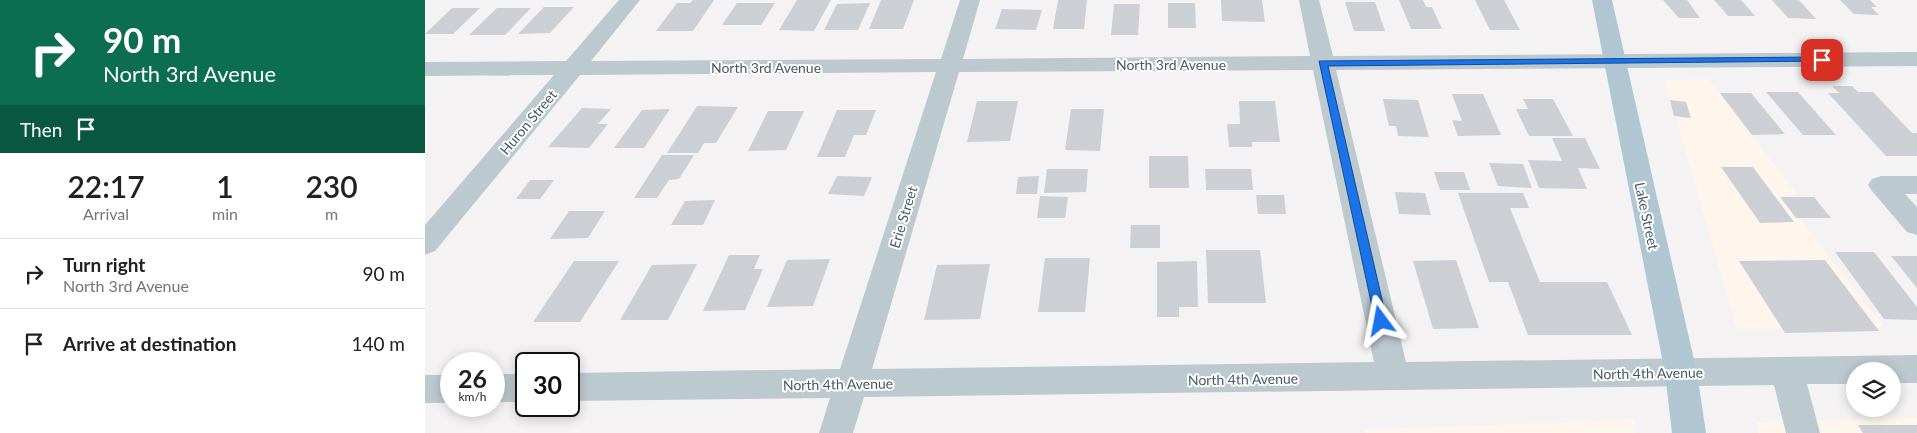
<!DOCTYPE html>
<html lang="en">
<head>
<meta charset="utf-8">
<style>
	:root { --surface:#fff; --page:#f6f6f6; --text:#202124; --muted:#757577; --line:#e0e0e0 }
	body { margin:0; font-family:Lato,sans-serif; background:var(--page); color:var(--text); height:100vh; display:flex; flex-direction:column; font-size:19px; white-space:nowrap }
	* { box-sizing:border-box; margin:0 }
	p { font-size:16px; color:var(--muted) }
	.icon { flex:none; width:28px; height:28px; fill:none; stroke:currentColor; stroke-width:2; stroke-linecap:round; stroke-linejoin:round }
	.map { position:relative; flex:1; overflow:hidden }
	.details { display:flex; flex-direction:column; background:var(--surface); width:425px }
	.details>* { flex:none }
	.banner { background:#0b6e4f; color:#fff; overflow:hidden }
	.tools { position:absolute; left:1421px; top:362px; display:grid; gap:10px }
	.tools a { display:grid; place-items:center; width:55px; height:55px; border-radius:50%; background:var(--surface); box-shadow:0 2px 12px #0003; font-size:25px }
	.speed { position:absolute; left:15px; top:352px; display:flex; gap:10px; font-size:25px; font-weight:700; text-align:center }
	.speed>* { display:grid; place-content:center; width:65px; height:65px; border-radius:50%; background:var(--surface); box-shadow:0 2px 12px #0003; line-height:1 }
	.speed small { font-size:12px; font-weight:400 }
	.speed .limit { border:2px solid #111; border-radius:8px; background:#fff; color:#111 }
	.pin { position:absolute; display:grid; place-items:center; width:42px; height:42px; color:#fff; margin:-21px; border-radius:10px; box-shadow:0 2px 8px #0006 }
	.me { position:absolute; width:55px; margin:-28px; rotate:347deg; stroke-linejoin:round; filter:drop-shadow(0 0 4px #0008) }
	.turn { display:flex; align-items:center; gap:18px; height:105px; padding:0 20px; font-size:22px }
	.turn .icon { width:65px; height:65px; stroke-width:2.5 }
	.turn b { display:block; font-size:35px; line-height:42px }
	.then { display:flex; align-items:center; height:48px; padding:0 20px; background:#0003; gap:10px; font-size:19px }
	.eta { display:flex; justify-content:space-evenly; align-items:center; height:85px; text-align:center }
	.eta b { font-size:30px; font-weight:600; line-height:35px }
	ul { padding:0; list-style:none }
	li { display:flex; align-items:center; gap:15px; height:70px; padding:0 20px; border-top:1px solid var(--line) }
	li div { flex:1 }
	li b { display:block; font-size:19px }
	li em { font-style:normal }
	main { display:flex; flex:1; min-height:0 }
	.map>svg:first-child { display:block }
	.commercial { fill:#fef6ec }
	.building { fill:#ccd0d5 }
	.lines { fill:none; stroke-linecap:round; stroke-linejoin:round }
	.minor { fill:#bcc9cf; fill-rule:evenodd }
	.major { fill:#b0c7d3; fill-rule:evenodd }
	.route { fill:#1a73e8; stroke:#114b97 }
	.labels { text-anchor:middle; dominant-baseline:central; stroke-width:4; stroke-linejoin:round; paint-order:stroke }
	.street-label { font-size:14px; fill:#475962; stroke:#fff }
</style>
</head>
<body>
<main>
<section class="details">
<div class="banner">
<div class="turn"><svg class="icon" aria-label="right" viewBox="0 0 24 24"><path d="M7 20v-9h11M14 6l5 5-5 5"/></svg><div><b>90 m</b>North 3rd Avenue</div></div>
<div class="then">Then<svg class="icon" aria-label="arrive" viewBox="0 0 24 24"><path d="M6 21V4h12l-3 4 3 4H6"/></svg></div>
</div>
<div class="eta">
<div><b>22:17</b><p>Arrival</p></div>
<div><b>1</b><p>min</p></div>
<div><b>230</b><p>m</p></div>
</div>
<ul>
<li><svg class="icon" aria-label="right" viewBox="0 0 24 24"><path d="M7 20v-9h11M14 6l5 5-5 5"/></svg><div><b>Turn right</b><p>North 3rd Avenue</p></div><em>90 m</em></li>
<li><svg class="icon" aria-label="arrive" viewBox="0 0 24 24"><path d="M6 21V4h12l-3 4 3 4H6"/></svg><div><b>Arrive at destination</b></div><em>140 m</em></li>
</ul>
</section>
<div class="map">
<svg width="1492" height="433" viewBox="0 0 1492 433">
	<rect width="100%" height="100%" fill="#f4f2f2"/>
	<!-- commercial -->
	<path class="commercial" d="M1283,79L1372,194L1357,196L1459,327L1312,329L1240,80Z
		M1492,418V433H1334L1331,422Z
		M1210,419L1211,433H940V430Z"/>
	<!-- building -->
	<path class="building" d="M268,0H289L268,31H231L252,3H265Z
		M372,0H406L389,31L354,30Z
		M456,0H489L478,29H444Z
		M633,0H662L659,29H628Z
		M796,0H837L840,22L797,21Z
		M974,0H998L1001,7H1007L1017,29H986Z
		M1050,0H1079L1095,30H1065Z
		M1238,0H1262L1275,18H1254Z
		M1289,0H1316L1330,16H1303Z
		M1347,0H1374L1391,19L1363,18Z
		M1415,0H1445L1452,7H1446L1454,15L1429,14Z
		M920,2H950L960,31H929Z
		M312,3H350L336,25H297Z
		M445,3L433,30H399L412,4Z
		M743,3H770L771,28H743Z
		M689,4H715L713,35H686Z
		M119,7H149L125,33L93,34Z
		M27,8H55L28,34H0Z
		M72,8H106L80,35H44Z
		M577,9L617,10L611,30L570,29Z
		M1407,86H1427L1433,92H1448L1487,133H1492V156H1461L1403,93H1414Z
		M1341,92H1373L1411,135H1378Z
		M1295,93H1326L1360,134L1327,135Z
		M1027,94H1058L1076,135L1033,136L1027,120L1037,121Z
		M958,99L993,100L1004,137L973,136L971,126H964Z
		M1098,99H1128L1148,136H1104L1091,109H1103Z
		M1245,100L1261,102L1266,118L1249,116Z
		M552,101H593L585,141L542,142Z
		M814,101H850L855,142H827V147H804L802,124H815Z
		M272,106L313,107L291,143H279L273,153H242Z
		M157,108L186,109L173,124H183L164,148L123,147Z
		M245,109L219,148H189L217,110Z
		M646,109H679L675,151L640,150Z
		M412,110H451L441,135H429L420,157H392Z
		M343,111H379L361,150L323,151Z
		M1127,138H1160L1175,169L1153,168L1162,189L1114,188L1103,160L1137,161Z
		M237,155H269L254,179L244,180L232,198H209Z
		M724,156H763L764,188H724Z
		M1064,163L1098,164L1107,188L1073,186Z
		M1296,167H1328L1369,222L1335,223Z
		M622,169H663L661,192L619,193Z
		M780,169H826L828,190H781Z
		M1009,172H1039L1045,190H1015Z
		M412,176L447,177L439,196L403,194Z
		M614,176L612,194H591L593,177Z
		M105,180H129L115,199H91Z
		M970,192L1000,193L1006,215L974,214Z
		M1033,193H1098L1104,208H1085L1115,282H1182L1207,335H1103L1083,282H1064Z
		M831,195H859L861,214H833Z
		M615,196L643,197L640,218H612Z
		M1355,197H1389L1406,218H1371Z
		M290,200L278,225H246L260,201Z
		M144,211H180L163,238L125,239Z
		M706,225H735V248H705Z
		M781,250H835L841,303H783Z
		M1410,252H1449L1492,307V320L1459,319Z
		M304,255H335L329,269H338L320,310L278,311Z
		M1466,256H1492V288Z
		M620,258H665L660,312H613Z
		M405,259L388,306L342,307L362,260Z
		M1031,260L1054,328L1008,329L988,261Z
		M1400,260L1454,331L1360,333L1314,261Z
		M149,261H194L155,322H108Z
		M772,261L773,307H754V317H732V262Z
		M272,264L243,320H195L227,265Z
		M565,264L555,319L499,320L512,265Z
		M1433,425H1492V433H1438Z"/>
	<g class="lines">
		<!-- minor -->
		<path class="minor" d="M194,0H215L166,61L516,59L535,0H555L538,59L885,56L874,0H894L908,56L1492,52V66L911,70L981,362L1492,355V383H1468V371H1430V384H1382L1395,433H1361L1349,385L439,397L428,433H394L405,398L144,401V373L415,369L511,72L155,75L10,251L0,255V225L129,75L0,76V62L141,61ZM888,70L949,362L447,369L534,72Z
			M1456,176H1492V194H1480L1492,207V235L1482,232L1447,191L1443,185L1447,179Z
			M69,374H101V402H69Z
			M0,375H26V403H0Z"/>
		<!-- major -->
		<path class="major" d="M1167,0H1187L1272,373L1281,433H1247L1240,373Z"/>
	</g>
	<!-- route -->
	<path class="route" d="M1397,57L1402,60L1401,61L903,66L962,321L960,325H951L894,61Z"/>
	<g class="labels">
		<!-- street labels -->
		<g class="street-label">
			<text x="746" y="64">North 3rd Avenue</text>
			<text x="341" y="67">North 3rd Avenue</text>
			<text transform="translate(103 122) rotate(-50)">Huron Street</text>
			<text transform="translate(1222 216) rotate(78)">Lake Street</text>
			<text transform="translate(478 217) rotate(-73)">Erie Street</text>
			<text transform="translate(1223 373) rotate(-1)">North 4th Avenue</text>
			<text transform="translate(818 379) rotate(-1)">North 4th Avenue</text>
			<text transform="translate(413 384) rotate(-1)">North 4th Avenue</text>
		</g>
	</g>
</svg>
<div class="tools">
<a><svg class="icon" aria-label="layers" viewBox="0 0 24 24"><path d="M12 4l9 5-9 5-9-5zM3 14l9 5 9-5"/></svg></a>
</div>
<div class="speed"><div>26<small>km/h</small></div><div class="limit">30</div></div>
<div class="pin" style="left:1397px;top:60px;background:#d93025"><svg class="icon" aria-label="arrive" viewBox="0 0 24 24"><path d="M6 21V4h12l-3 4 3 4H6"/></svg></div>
<svg class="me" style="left:956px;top:321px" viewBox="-20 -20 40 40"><path d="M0-17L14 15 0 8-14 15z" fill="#1a73e8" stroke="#fff" stroke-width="4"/></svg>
</div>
</main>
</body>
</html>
